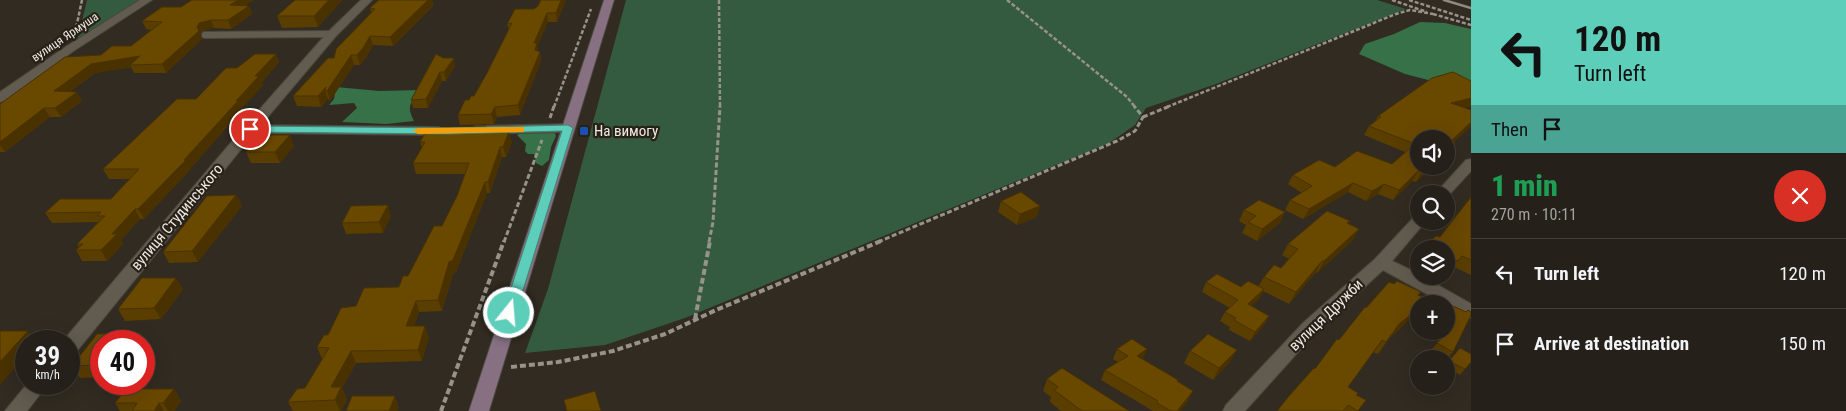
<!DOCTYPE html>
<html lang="en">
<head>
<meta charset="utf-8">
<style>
	:root { --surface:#252019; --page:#2d2822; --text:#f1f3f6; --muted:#a3a3a2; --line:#423e38 }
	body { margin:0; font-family:"Roboto Condensed",sans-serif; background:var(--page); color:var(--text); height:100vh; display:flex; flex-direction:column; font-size:19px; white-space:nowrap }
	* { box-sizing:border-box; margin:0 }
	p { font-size:16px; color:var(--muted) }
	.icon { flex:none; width:28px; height:28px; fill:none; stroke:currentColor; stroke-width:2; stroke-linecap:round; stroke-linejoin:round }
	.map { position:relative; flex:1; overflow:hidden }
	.details { display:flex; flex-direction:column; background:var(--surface); width:375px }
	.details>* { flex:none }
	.guide { background:#5dceb9; color:#111; overflow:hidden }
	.controls { position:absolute; left:1410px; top:130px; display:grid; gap:10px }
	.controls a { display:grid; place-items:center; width:45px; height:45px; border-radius:50%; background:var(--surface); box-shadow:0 5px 20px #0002,0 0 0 1px var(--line); font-size:25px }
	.speed { position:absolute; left:15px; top:330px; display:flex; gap:10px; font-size:25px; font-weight:700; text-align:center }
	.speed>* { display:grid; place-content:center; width:65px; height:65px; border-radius:50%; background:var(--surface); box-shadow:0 5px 20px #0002,0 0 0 1px var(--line); line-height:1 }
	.speed small { font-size:12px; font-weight:400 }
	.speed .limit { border:8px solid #d22; background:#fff; color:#111 }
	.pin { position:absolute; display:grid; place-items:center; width:42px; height:42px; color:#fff; margin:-21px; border:2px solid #fff; border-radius:50%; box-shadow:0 1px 5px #0007 }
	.me { position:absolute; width:55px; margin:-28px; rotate:17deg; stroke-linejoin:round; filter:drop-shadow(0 0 4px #0008) }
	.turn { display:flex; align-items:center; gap:18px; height:105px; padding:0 20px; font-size:22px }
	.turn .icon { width:65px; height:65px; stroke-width:2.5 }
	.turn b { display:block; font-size:35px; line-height:42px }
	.then { display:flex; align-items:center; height:48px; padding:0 20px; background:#0003; gap:10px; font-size:19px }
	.round { display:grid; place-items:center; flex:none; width:52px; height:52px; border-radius:26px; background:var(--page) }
	.head { display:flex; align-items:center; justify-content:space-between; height:85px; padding:0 20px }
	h1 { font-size:30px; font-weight:800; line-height:38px; color:#1e9e55 }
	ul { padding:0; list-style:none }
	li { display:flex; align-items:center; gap:15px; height:70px; padding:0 20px; border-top:1px solid var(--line) }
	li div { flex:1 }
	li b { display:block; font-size:19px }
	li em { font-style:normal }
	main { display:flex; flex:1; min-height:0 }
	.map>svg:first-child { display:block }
	.green { fill:#345b3f }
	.forest { fill:#367148 }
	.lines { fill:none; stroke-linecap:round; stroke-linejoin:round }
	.lane-far1-casing { stroke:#4c473e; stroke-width:8 }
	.lane-casing { stroke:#4c473e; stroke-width:10 }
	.street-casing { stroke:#4c473e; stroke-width:2 }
	.secondary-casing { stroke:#4c473e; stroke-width:2 }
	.path-far2 { stroke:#97928a; stroke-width:2.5; stroke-dasharray:4 2; stroke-linecap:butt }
	.path-far1 { stroke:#97928a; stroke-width:3; stroke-dasharray:5 2.5; stroke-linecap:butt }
	.path { stroke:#97928a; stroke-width:4; stroke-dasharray:6 3; stroke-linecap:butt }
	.lane-far1 { stroke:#625b50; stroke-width:6 }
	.lane { stroke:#625b50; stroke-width:8 }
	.street { fill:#625b50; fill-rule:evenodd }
	.secondary { fill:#867082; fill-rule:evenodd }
	.rail { stroke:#8f8a82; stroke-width:2.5 }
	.wall { fill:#5a3e00 }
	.shaded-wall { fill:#4a3200 }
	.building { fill:#694800; stroke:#4a3200 }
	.route { fill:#5dceb9; stroke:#3c8678 }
	.slow { fill:#f59e0b }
	.transit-dot { fill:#1a4fb4; stroke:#272117; stroke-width:2 }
	.labels { text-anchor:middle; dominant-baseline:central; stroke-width:4.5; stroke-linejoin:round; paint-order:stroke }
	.far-street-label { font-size:12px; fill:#eeeae3; stroke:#272117 }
	.poi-label { font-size:15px; fill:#eeeae3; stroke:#272117; text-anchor:start }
	.street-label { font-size:15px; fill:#eeeae3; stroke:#272117 }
</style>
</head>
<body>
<main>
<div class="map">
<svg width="1471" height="411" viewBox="0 0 1471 411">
	<rect width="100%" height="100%" fill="#312b21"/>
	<!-- green -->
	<path class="green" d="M87,0H143L77,41Z
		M626,0H1377L1406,9L1216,84L1146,108L1135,125L1109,143L685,318L605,345L525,353L548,289Z"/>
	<!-- forest -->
	<path class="forest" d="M1420,22L1445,23L1471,29V91L1405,74L1359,54L1365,44L1394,34Z
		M336,87L379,91L422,90C410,104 406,105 414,121L386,124L342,122L357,108L354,103L329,105L334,99Z
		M554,131L556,136L551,147L549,160L542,166L536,163L534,154H528L525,151L526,144L517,135L524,132Z"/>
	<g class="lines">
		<!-- lane-far1 casing -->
		<g class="lane-far1-casing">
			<path id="lane-far1" d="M205,35L332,34"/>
		</g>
		<!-- lane casing -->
		<g class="lane-casing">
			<path id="lane" d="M250,129L438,131
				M476,130L568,128"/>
		</g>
		<!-- street casing -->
		<g class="street-casing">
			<path id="street" d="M140,0H152L75,50L4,101L0,102V92L67,46Z
				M361,0H372L336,36L255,132L76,352L69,354V341H63L245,126L328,32Z
				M1471,159V171L1447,197L1446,194H1435L1466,160Z
				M1419,215V221H1426L1392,261L1413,271L1419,276H1422L1471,304V318L1383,270L1315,333L1245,411H1223L1226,405L1303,323L1375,259L1414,217Z
				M27,384H48L27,411H5Z"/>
		</g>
		<!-- secondary casing -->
		<g class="secondary-casing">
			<path id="secondary" d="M604,0H614L489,411H469Z"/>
		</g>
		<!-- path-far2 -->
		<path class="path-far2" d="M719,0L720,107
			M1007,0L1127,97L1135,107
			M1392,0L1427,12
			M1409,0L1471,20
			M1433,14L1471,25
			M75,33L82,0
			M554,107L591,9
			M1167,107L1396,14L1410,10L1433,14"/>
		<!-- path-far1 -->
		<path class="path-far1" d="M1143,117L1170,106
			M550,118L554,106
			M504,242L542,140
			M709,242L713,222L720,106
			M878,242L1117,141L1135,131L1143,117L1134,106"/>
		<!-- path -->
		<path class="path" d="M695,319L710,241
			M511,367L558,362L613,351L665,334L716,310L881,241
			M441,411L504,241"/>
		<!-- lane-far1 -->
		<use href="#lane-far1" class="lane-far1"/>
		<!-- lane -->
		<use href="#lane" class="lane"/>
		<!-- street -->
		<use href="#street" class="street"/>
		<!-- secondary -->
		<use href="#secondary" class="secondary"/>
		<!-- rail -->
		<path class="rail" d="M1444,0L1471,8"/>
	</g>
	<!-- wall -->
	<path class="wall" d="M192,0H254L245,5L249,6L252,14L231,29L214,28L202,31L200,35L202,39L166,73H134L131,67L95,73L71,91L82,101L61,117H50L5,152H0V104L101,55L131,46L151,30L146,29L142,21L181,7Z
		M295,0H342L318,27L282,28L277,16Z
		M379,0H432L433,6L393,46L373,45L366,58L360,65H354L330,101L328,99L321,107L297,106L293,96L334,58L371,12L370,8Z
		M541,0H566L557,22H548L537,47L538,51L540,52L541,61L520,115L497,117L494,124L460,125L458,115L469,100L474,96L487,73L509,30L507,24L534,9L538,6Z
		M276,54L279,62L262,82L263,85L241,109L242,110L190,169V170L144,219H140L121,240L123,244L107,261H82L76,250L79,247L77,244L98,222L52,223L45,213L111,199L130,179H109L103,169L237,68Z
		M436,54L455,66L446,81H442L428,108H413L411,100Z
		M1471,81V106L1464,108L1471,126L1454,142L1455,143L1449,152L1446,155V139L1433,166L1416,182L1412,181L1393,200L1378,194L1366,201L1348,192L1303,219L1285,210L1290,200L1302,193L1288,184L1293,175L1335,167L1392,164L1405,152L1364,135L1369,126L1375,122L1378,116Z
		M487,132L512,142L506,157H502L490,193H487L456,272L453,274L442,311L419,312L414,326L429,337L422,361L356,363L342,388L347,399L341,411H293L288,402L305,388L322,359L317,347L356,306L399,287L408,276L442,226L457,196L465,174H416L413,163L422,148L420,142Z
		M294,146L280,163H251L246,152Z
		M236,195L242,206L198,262L169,263L163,252Z
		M1471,197V275L1454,267L1449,273L1446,272V249H1424L1436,236L1440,237Z
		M1001,201L1037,217L1017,225L998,212Z
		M1244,210L1285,212L1280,223L1257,241L1242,233L1246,225L1239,221Z
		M391,216L383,233L346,234L342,223Z
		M1348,224L1353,240L1317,273L1316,272L1289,304L1263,291L1259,299L1251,306L1269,316L1264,325L1250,341L1229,330L1230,327L1220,321L1225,312L1230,308L1202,292L1206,282L1241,287H1258L1264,277L1281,268L1289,259L1282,255L1288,244Z
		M183,289L161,319L125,321L118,309Z
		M1418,296L1419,306L1416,310L1401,328L1391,336L1378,354L1373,352L1348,387L1357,395L1358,411H1277L1315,369L1366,308Z
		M1453,306L1466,312L1453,352L1448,358L1432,349L1449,330L1446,329V316Z
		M140,333L148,345L144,351V341H101V377L80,378L72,366L97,334Z
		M1460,348L1471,362L1460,375L1446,368V365Z
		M1117,349L1143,359L1178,380L1177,382L1188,401L1180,411H1153L1101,380L1105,370L1118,362L1113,359Z
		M1190,351L1230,362L1213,380L1184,363Z
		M1047,379L1129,411H1061L1050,402L1051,397L1043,391Z
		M174,389L181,401L174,411H120L115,403Z"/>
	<!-- shaded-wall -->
	<path class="shaded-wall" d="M238,0H254L233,13L230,5Z
		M329,0H342L318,27L314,16Z
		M428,0H432L433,6L393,46L390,37Z
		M561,0H566L557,22L556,13Z
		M249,6L252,14L231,29L228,20Z
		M547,13L548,22L537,47L538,52H540L541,61L520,115L518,105L534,43Z
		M211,20L214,28L202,31L200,35L202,39L166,73L162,64L197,27L199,23Z
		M370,36L373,45L366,58L360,65L357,55Z
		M276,54L279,62L262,82L263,85L241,109L242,110L190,169V170L144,219L138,209L184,160L255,76Z
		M351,55L354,65L330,101L327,91L325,90L328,99L321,107L318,96Z
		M140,56L130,65L131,67L95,73L59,100L54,91L91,64Z
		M454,58L455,66L446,81L444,72Z
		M440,72L442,81L428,108L426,99Z
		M77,92L82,101L61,117L55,108Z
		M1471,98V106L1445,112L1451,103Z
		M495,107L497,117L494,124L491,114Z
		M44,108L50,117L5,152L0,145V142Z
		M1471,122V126L1446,150L1451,141Z
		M486,126L488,136L483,132Z
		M509,132L512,142L506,157L503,147Z
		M290,135L294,146L280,163L275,152Z
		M1455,143L1449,152L1446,155V150Z
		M500,147L502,157L490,193L488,182Z
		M1428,166H1433L1416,182L1422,172Z
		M1418,171L1412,181L1393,200L1399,190Z
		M485,182L487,193L456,272L453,274L442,311L438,300L449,262Z
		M1353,183L1348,192L1303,219L1309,209Z
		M1384,184L1378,194L1366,201L1372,191Z
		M236,195L242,206L198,262L192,251Z
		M388,205L391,216L383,233L379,222Z
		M1040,206L1037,217L1017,225L1020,214Z
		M135,209L140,219L121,240L123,244L107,261L101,250L112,234Z
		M1285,212L1280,223L1257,241L1262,229Z
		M1359,229L1353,240L1317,273L1324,261Z
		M1322,261L1316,272L1289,304L1296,292Z
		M176,278L183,289L161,319L154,308Z
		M1264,289L1259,299L1243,314L1248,304Z
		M416,301L419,312L410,338L406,326Z
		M1419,305L1416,310L1401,328L1391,336L1378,354L1399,324Z
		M1269,316L1264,325L1250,341L1255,332Z
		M425,326L429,337L422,361L418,350Z
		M28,331L36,341H26V355L0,385V362Z
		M140,333L148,345L144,351V341H134Z
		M1147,349L1143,359L1137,356Z
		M1237,350L1230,362L1213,380L1219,368Z
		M351,351L356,363L342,388L347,399L341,411H340L335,400L331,387Z
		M174,389L181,401L174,411H168L163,403Z
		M1193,391L1188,401L1180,411H1177Z
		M395,396L399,408L398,411H389Z
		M159,403L164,411H154Z"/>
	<!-- building -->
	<path class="building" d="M192,0H238L230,5L249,6L228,20H211L199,23L197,27L199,31L162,64L130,65L140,56L91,64L54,91L77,92L55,108H44L0,142V104L65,57L101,55L112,46H131L162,22L142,21L162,7H181Z
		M295,0H329L314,16H277Z
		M379,0H428L390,37L370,36L363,48L357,55H351L327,91L325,90L326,87L318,96H293L328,58H334L336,49L375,9L370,8L372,6Z
		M541,0H561L556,13H547L534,43H537L535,50L540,52L518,105L495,107L491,114L458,115L465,100H469L471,96H474L487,73L512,23L507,24L515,9H534L538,6Z
		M255,54H276L255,76H259L236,101H238L184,160H186L138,209H135L112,234H117L101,250H76L83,244H77L105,216H97L101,212L45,213L60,199H111L139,169H103L177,99H196L226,68H237Z
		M436,54L443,58H454L444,72H440L426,99L411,100Z
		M1453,72L1471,81V98L1451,103L1471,110V122L1451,141L1455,143L1446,150V139H1419V166H1428L1422,172L1418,171L1399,190L1384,184L1372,191L1353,183L1309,209L1290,200L1312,186L1293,175L1319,160L1335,167L1357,151L1392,164L1415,144L1369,126L1381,117L1378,116L1432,78Z
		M486,126L483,132H509L503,147H500L488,182H485L453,260L449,262L438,300L416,301L406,326H425L418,350L351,351L331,387H341L335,400L288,402L297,389L305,388L329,348L317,347L324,335H328L341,308L356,306L364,288L399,287L403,276H408L434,226H442L457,196L469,163H413L425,142H420L428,128Z
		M262,135H290L275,152H246Z
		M1021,192L1040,206L1020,214L1001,201Z
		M236,195L192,251L163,252L207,196Z
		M1471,197V260L1462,256L1458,261L1446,257V249H1429L1425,247L1436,236L1440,237Z
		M1259,200L1285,212L1262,229L1248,222L1256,216L1244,210Z
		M388,205L379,222L342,223L351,206Z
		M1327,211L1350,221L1347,223L1359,229L1324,261H1322L1296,292L1264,277L1274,265L1281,268L1298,249L1288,244Z
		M1217,274L1241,287L1248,281L1264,289L1248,304L1269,316L1255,332L1234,320L1236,318L1225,312L1238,300L1206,282Z
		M142,278H176L154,308L118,309Z
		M1397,281L1421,292L1418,295L1424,298L1409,316L1399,324L1386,342L1382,340L1348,387L1358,393L1356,395L1366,400L1358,411L1348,405L1343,411H1277L1289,396L1314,368L1315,369L1337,339L1339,340L1365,307L1366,308L1389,282L1394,284Z
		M1453,306L1466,312L1468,310L1471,312V315L1453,352L1437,343L1454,324L1446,321Z
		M0,331H28L0,362Z
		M140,333L134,341H101V365L72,366L97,334Z
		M1208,334L1237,350L1219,368L1190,351Z
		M1132,339L1147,349L1137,356L1178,380L1177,381L1193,391L1177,411H1171L1157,403L1158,401L1105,370L1128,356L1117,349Z
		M1460,348L1471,354V362L1465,369L1449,361Z
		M1062,368L1129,411H1082L1054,390L1058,387L1047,379Z
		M126,389H174L163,403H159L154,411H132L137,403H115Z
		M595,391L601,411H567L564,400Z
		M352,396H395L389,411H346Z"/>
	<!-- route -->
	<path class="route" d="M568,125L573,128L516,313L514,317H505L503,313L562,131L448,134L250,132L245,129L250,126L448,128Z"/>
	<!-- slow -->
	<path class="slow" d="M520,127H524V132L418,134L413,131L418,128Z"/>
	<!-- markers -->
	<rect class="transit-dot" x="579" y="126" width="10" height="10" rx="2.5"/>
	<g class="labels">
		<!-- far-street labels -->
		<g class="far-street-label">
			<text transform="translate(65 37) rotate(-34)">вулиця Ярмуша</text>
		</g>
		<!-- poi labels -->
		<g class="poi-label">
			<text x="594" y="131">На вимогу</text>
		</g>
		<!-- street labels -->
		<g class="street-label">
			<text transform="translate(177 217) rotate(-50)">вулиця Студинського</text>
			<text transform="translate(1326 315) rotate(-44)">вулиця Дружби</text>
		</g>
	</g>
</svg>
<div class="controls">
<a><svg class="icon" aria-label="sound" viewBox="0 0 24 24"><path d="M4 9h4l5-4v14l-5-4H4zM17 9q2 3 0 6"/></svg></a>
<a><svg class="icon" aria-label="search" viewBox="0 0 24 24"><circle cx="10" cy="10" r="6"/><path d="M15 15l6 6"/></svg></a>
<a><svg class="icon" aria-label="layers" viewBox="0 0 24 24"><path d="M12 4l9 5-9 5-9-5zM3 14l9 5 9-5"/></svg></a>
<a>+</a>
<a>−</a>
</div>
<div class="speed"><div>39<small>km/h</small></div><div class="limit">40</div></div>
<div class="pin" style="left:250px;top:129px;background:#d93025"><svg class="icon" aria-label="arrive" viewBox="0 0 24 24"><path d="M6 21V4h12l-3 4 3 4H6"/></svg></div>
<svg class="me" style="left:509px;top:313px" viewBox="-20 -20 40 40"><circle r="17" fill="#5dceb9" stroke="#fff" stroke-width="3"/><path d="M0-11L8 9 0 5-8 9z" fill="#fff"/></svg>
</div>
<section class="details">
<div class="guide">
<div class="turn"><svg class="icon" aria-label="left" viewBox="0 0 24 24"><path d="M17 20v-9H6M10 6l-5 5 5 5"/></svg><div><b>120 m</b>Turn left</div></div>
<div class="then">Then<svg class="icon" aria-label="arrive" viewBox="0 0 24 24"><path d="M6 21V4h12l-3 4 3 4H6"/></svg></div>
</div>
<div class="head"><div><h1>1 min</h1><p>270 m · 10:11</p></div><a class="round" style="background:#d93025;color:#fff"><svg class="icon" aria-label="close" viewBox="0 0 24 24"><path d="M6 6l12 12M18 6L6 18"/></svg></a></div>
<ul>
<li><svg class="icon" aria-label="left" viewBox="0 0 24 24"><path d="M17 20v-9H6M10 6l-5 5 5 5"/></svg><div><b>Turn left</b></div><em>120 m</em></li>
<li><svg class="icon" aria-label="arrive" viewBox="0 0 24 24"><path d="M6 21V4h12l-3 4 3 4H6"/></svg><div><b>Arrive at destination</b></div><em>150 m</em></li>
</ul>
</section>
</main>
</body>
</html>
